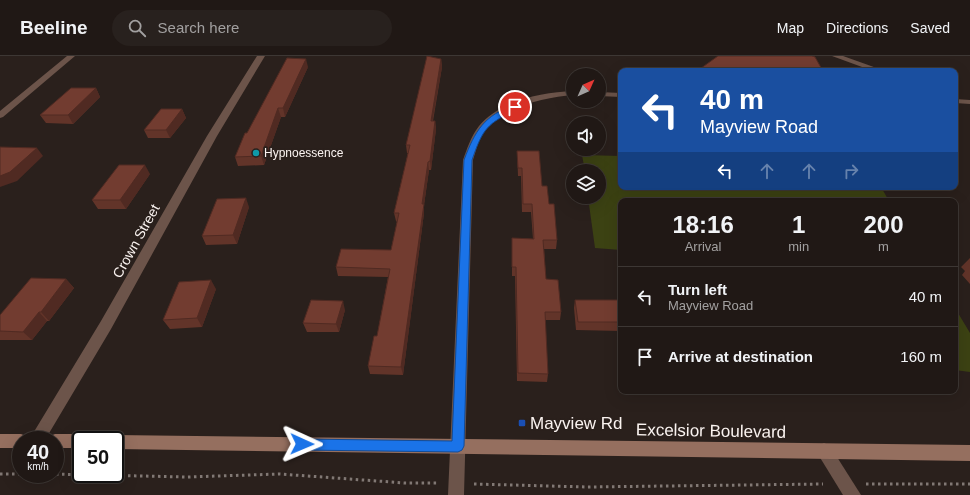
<!DOCTYPE html>
<html lang="en">
<head>
<meta charset="utf-8">
<style>
	:root { --surface:#201815; --page:#28211e; --text:#f1f3f6; --muted:#a2a0a0; --line:#3d3734 }
	body { margin:0; font-family:Helvetica,sans-serif; background:var(--page); color:var(--text); height:100vh; display:flex; flex-direction:column; font-size:15px; white-space:nowrap }
	* { box-sizing:border-box; margin:0 }
	p { font-size:13px; color:var(--muted) }
	.icon { flex:none; width:22px; height:22px; fill:none; stroke:currentColor; stroke-width:2; stroke-linecap:round; stroke-linejoin:round }
	.map { position:relative; flex:1; overflow:hidden }
	.details { position:absolute; left:618px; top:142px; width:340px; height:196px; display:flex; flex-direction:column; background:var(--surface); border-radius:8px; box-shadow:0 4px 16px #0002,0 0 0 1px var(--line) }
	.details>* { flex:none }
	.guide { position:absolute; left:618px; top:12px; width:340px; height:122px; border-radius:8px; box-shadow:0 4px 16px #0002,0 0 0 1px var(--line); background:#1a4fa0; color:#fff; overflow:hidden }
	.needle { width:26px; rotate:45deg }
	.buttons { position:absolute; left:566px; top:12px; display:grid; gap:8px }
	.buttons a { display:grid; place-items:center; width:40px; height:40px; border-radius:50%; background:var(--surface); box-shadow:0 4px 16px #0002,0 0 0 1px var(--line); font-size:20px }
	.speed { position:absolute; left:12px; top:375px; display:flex; gap:8px; font-size:20px; font-weight:700; text-align:center }
	.speed>* { display:grid; place-content:center; width:52px; height:52px; border-radius:50%; background:var(--surface); box-shadow:0 4px 16px #0002,0 0 0 1px var(--line); line-height:1 }
	.speed small { font-size:10px; font-weight:400 }
	.speed .limit { border:2px solid #111; border-radius:6px; background:#fff; color:#111 }
	.pin { position:absolute; display:grid; place-items:center; width:34px; height:34px; color:#fff; margin:-17px; border:2px solid #fff; border-radius:50%; box-shadow:0 1px 4px #0007 }
	.me { position:absolute; width:44px; margin:-22px; rotate:91deg; stroke-linejoin:round; filter:drop-shadow(0 0 3px #0008) }
	.turn { display:flex; align-items:center; gap:14px; height:84px; padding:0 16px; font-size:18px }
	.turn .icon { width:52px; height:52px; stroke-width:2.5 }
	.turn b { display:block; font-size:28px; line-height:34px }
	.lanes { display:flex; align-items:center; height:38px; padding:0 16px; background:#0003; justify-content:center; gap:20px; direction:ltr }
	.lanes .off { opacity:.35 }
	.eta { display:flex; justify-content:space-evenly; align-items:center; height:68px; text-align:center }
	.eta b { font-size:24px; font-weight:700; line-height:28px }
	ul { padding:0; list-style:none }
	li { display:flex; align-items:center; gap:12px; height:60px; padding:0 16px; border-top:1px solid var(--line) }
	li div { flex:1 }
	li b { display:block; font-size:15px }
	li em { font-style:normal }
	header { display:flex; align-items:center; gap:24px; box-sizing:border-box; height:56px; padding:0 20px; background:var(--surface); border-bottom:1px solid var(--line) }
	header strong { font-size:19px }
	nav { display:flex; gap:22px; margin-inline-start:auto; font-size:14px }
	.search { width:280px; height:36px; background:var(--page); display:flex; align-items:center; gap:10px; box-sizing:border-box; padding:0 14px; border-radius:22px; color:var(--muted); font-size:15px }
	.map>svg:first-child { display:block }
	.green { fill:#3c4213 }
	.lines { fill:none; stroke-linecap:round; stroke-linejoin:round }
	.path { stroke:#817874; stroke-width:3; stroke-dasharray:2.5 3.5; stroke-linecap:butt }
	.lane { fill:#6c544a; fill-rule:evenodd }
	.street { fill:#6c544a; fill-rule:evenodd }
	.secondary { fill:#956f5f; fill-rule:evenodd }
	.wall { fill:#623429 }
	.shaded-wall { fill:#502a22 }
	.building { fill:#723c30; stroke:#502a22 }
	.route { fill:#1a73e8; stroke:#114b97 }
	.culture-dot { fill:#0f9aa8; stroke:#2a201c; stroke-width:1.5 }
	.transit-dot { fill:#1a4fb4; stroke:#2a201c; stroke-width:1.5 }
	.labels { text-anchor:middle; dominant-baseline:central; stroke-width:3.5; stroke-linejoin:round; paint-order:stroke }
	.far-poi-label { font-size:12px; fill:#faf3f0; stroke:#2a201c; text-anchor:start }
	.street-label { font-size:14px; fill:#faf3f0; stroke:#2a201c }
	.near-poi-label { font-size:17px; fill:#faf3f0; stroke:#2a201c; text-anchor:start }
	.near-street-label { font-size:17px; fill:#faf3f0; stroke:#2a201c }
</style>
</head>
<body>
<header>
<strong>Beeline</strong>
<div class="search"><svg class="icon" aria-label="search" viewBox="0 0 24 24"><circle cx="10" cy="10" r="6"/><path d="M15 15l6 6"/></svg>Search here</div>
<nav><a>Map</a><a>Directions</a><a>Saved</a></nav>
</header>
<div class="map">
<svg width="970" height="439" viewBox="0 0 970 439">
	<rect width="100%" height="100%" fill="#2a201c"/>
	<!-- green -->
	<path class="green" d="M582,99L621,100V131H881L889,145H621V194L595,192L588,141H599V115H585Z
		M955,252L970,277V316L955,314Z"/>
	<g class="lines">
		<!-- path -->
		<path class="path" d="M0,418H21
			M50,418L187,421L280,418L405,427H437
			M474,428L587,431L823,428
			M866,428H970"/>
		<!-- lane -->
		<path class="lane" d="M824,387L830,390L861,439H843L816,395L818,390Z"/>
		<!-- street -->
		<path class="street" d="M67,0H75L3,61L0,62V55Z
			M257,0H265L217,80L111,273L45,384H29L101,265L207,80Z
			M832,0H843L885,15H873Z
			M573,35V39C546,41 501,51 484,75C478,84 476,95 473,104L464,439H448L463,104C467,93 471,80 479,70C500,45 542,36 573,35Z
			M599,36L621,37V41L599,40Z
			M955,43L970,44V48L955,47Z"/>
		<!-- secondary -->
		<path class="secondary" d="M0,378H21L26,380L28,384H21V392H0Z
			M55,378H81L86,380L88,384H81V392H55V384H48L50,380Z
			M115,379L970,389V405L115,393V384H108L110,381Z"/>
	</g>
	<!-- wall -->
	<path class="wall" d="M441,3L442,11L433,65H435L436,73L431,114H429L424,149V157L403,319L370,318L368,310L377,280L388,221L338,220L336,211L391,194L397,166L396,165L394,157L408,97H407L406,89Z
		M308,11L285,61H281L264,109L238,110L235,101L247,77Z
		M96,32L100,41L73,68L46,67L40,59Z
		M182,53L186,62L170,82H148L144,74Z
		M517,95L542,130L549,148L557,184L556,193H544L546,223L561,256L560,264H545L548,318L547,326L517,325L515,220H512V182L533,183L531,156H522L521,120H518Z
		M150,118L126,153H98L92,144Z
		M249,151L237,188L206,189L202,180Z
		M970,202V228L962,219L965,215L961,211Z
		M66,223L74,232L49,265H47L32,284H0V259Z
		M216,233L202,271L170,273L163,264Z
		M575,244L621,255V275L576,274L574,252Z
		M345,254L339,276H307L303,267Z"/>
	<!-- shaded-wall -->
	<path class="shaded-wall" d="M306,3L308,11L285,61L283,52Z
		M441,3L442,11L431,73V65Z
		M96,32L100,41L73,68L68,59Z
		M278,52L281,61L264,109L261,100Z
		M182,53L186,62L170,82L166,74Z
		M435,65L436,73L431,114L430,105Z
		M37,92L43,100L17,125L0,131V120Z
		M428,106L429,114L424,149V157L403,319L401,311L422,148Z
		M145,109L150,118L126,153L120,144Z
		M246,142L249,151L237,188L233,179Z
		M66,223L74,232L49,265L41,256Z
		M211,224L216,233L202,271L197,262Z
		M343,245L345,254L339,276L336,268Z
		M39,256L47,265L32,284L23,276Z"/>
	<!-- building -->
	<path class="building" d="M427,0L441,3L431,65H435L430,105L428,106L422,148H424L401,311L368,310L374,280H377L390,213L336,211L341,193L391,194L399,157H394L410,89H406Z
		M718,0H812L815,1L823,15H697Z
		M287,2L306,3L283,52H278L261,100L235,101L245,77H247Z
		M71,32H96L68,59H40Z
		M161,53H182L166,74H144Z
		M0,91L37,92L10,116L0,120Z
		M517,95H539L542,130H547L549,148H554L557,184H543L546,223L558,224L561,256H545L548,318L518,317L516,211H512V182L534,183L532,148H523L522,112H518Z
		M119,109H145L120,144H92Z
		M246,142L233,179L202,180L217,143Z
		M31,222L66,223L41,256H39L23,276L0,275V259Z
		M211,224L197,262L163,264L179,226Z
		M311,244L343,245L336,268L303,267Z
		M575,244H619L621,255V266H578Z"/>
	<!-- route -->
	<path class="route" d="M515,49L518,51L517,53C487,68 483,72 472,104L464,390L462,394L458,396L302,394L298,392L296,388L298,384L302,383L452,385L464,104C475,75 484,59 515,49Z"/>
	<!-- markers -->
	<circle class="culture-dot" cx="256" cy="97" r="4"/>
	<rect class="transit-dot" x="518" y="363" width="8" height="8" rx="2"/>
	<g class="labels">
		<!-- far-poi labels -->
		<g class="far-poi-label">
			<text x="264" y="97">Hypnoessence</text>
		</g>
		<!-- street labels -->
		<g class="street-label">
			<text transform="translate(136 185) rotate(-61)">Crown Street</text>
		</g>
		<!-- near-poi labels -->
		<g class="near-poi-label">
			<text x="530" y="367">Mayview Rd</text>
		</g>
		<!-- near-street labels -->
		<g class="near-street-label">
			<text transform="translate(711 375) rotate(1)">Excelsior Boulevard</text>
		</g>
	</g>
</svg>
<div class="buttons">
<a><svg class="needle" viewBox="-14 -14 28 28"><path d="M0-13l5 13h-10z" fill="#e53935"/><path d="M0 13l5-13h-10z" fill="#a2a0a0"/></svg></a>
<a><svg class="icon" aria-label="sound" viewBox="0 0 24 24"><path d="M4 9h4l5-4v14l-5-4H4zM17 9q2 3 0 6"/></svg></a>
<a><svg class="icon" aria-label="layers" viewBox="0 0 24 24"><path d="M12 4l9 5-9 5-9-5zM3 14l9 5 9-5"/></svg></a>
</div>
<div class="speed"><div>40<small>km/h</small></div><div class="limit">50</div></div>
<div class="pin" style="left:515px;top:51px;background:#d93025"><svg class="icon" aria-label="arrive" viewBox="0 0 24 24"><path d="M6 21V4h12l-3 4 3 4H6"/></svg></div>
<svg class="me" style="left:302px;top:388px" viewBox="-20 -20 40 40"><path d="M0-17L14 15 0 8-14 15z" fill="#1a73e8" stroke="#fff" stroke-width="4"/></svg>
<div class="guide">
<div class="turn"><svg class="icon" aria-label="left" viewBox="0 0 24 24"><path d="M17 20v-9H6M10 6l-5 5 5 5"/></svg><div><b>40 m</b>Mayview Road</div></div>
<div class="lanes"><svg class="icon" aria-label="left" viewBox="0 0 24 24"><path d="M17 20v-9H6M10 6l-5 5 5 5"/></svg><svg class="icon off" aria-label="ahead" viewBox="0 0 24 24"><path d="M12 20V5M6 11l6-6 6 6"/></svg><svg class="icon off" aria-label="ahead" viewBox="0 0 24 24"><path d="M12 20V5M6 11l6-6 6 6"/></svg><svg class="icon off" aria-label="right" viewBox="0 0 24 24"><path d="M7 20v-9h11M14 6l5 5-5 5"/></svg></div>
</div>
<section class="details">
<div class="eta">
<div><b>18:16</b><p>Arrival</p></div>
<div><b>1</b><p>min</p></div>
<div><b>200</b><p>m</p></div>
</div>
<ul>
<li><svg class="icon" aria-label="left" viewBox="0 0 24 24"><path d="M17 20v-9H6M10 6l-5 5 5 5"/></svg><div><b>Turn left</b><p>Mayview Road</p></div><em>40 m</em></li>
<li><svg class="icon" aria-label="arrive" viewBox="0 0 24 24"><path d="M6 21V4h12l-3 4 3 4H6"/></svg><div><b>Arrive at destination</b></div><em>160 m</em></li>
</ul>
</section>
</div>
</body>
</html>
